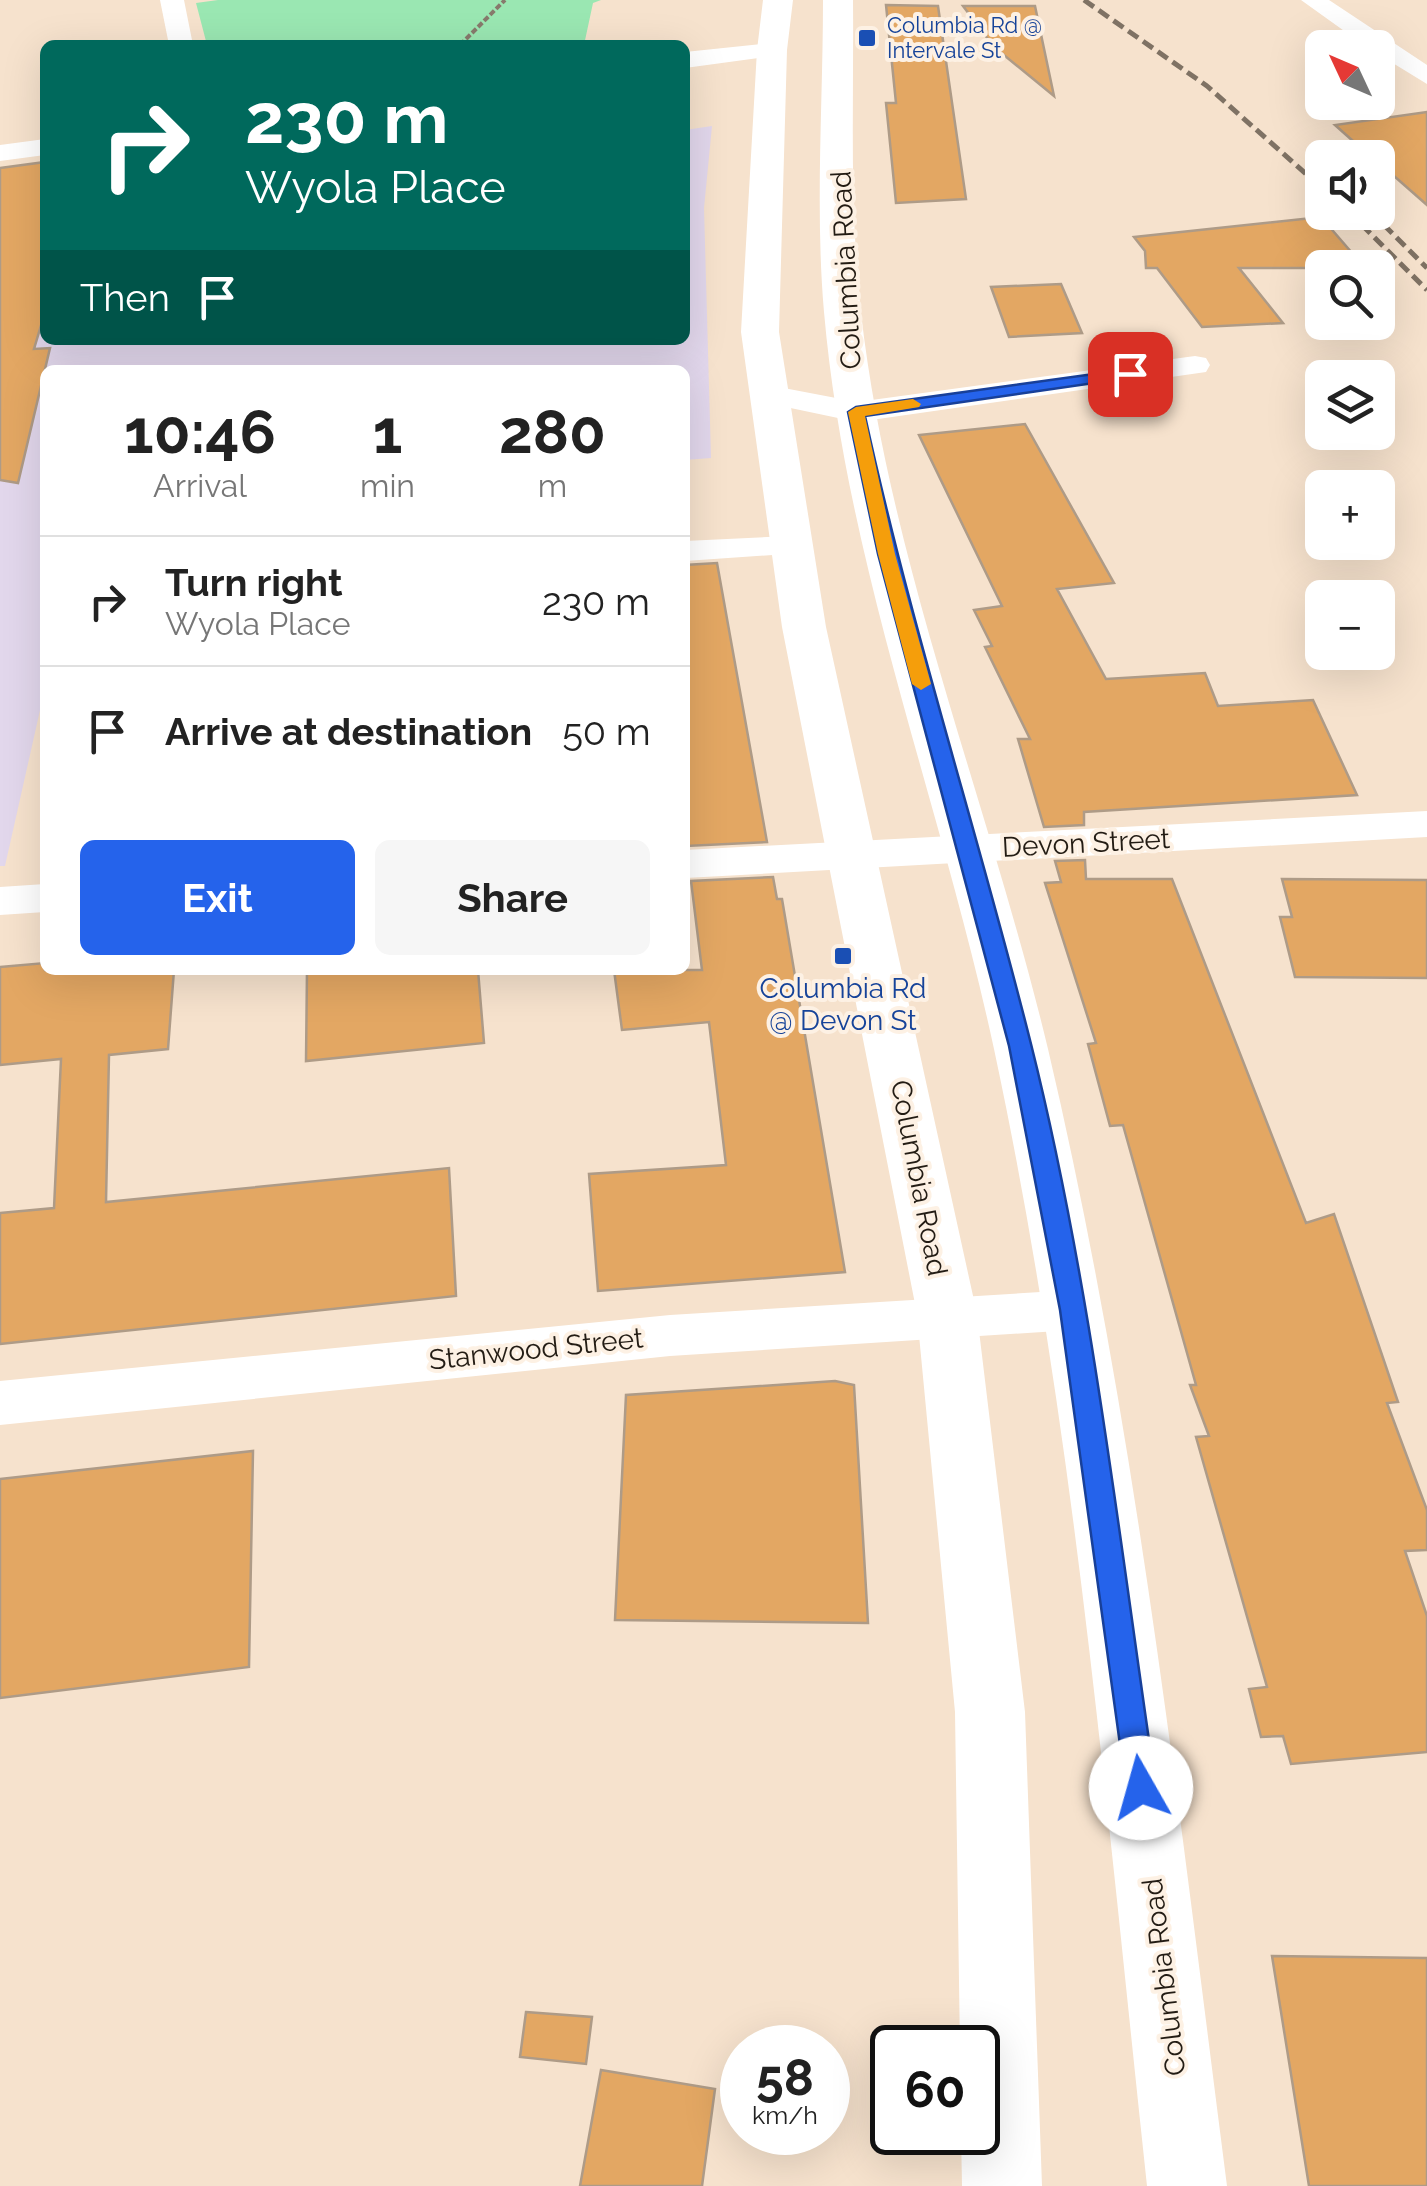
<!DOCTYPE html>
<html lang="en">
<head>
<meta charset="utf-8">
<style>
	:root { --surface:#fff; --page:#f6f6f6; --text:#222; --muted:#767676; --line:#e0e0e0; --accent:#2563eb }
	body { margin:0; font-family:Raleway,sans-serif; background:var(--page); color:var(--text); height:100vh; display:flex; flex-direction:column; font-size:38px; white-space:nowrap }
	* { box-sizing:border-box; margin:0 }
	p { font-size:32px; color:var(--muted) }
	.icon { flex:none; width:55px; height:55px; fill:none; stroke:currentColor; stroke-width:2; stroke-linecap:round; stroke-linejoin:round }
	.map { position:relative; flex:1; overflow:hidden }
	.panel { position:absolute; left:40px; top:365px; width:650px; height:610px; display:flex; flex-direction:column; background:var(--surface); border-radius:15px; box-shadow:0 10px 40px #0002 }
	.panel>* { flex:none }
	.hud { position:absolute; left:40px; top:40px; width:650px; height:305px; border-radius:15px; box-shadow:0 10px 40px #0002; background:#00695c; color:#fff; overflow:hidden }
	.needle { width:65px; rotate:314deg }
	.tools { position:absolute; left:1305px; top:30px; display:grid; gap:20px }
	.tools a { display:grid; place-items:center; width:90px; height:90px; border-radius:15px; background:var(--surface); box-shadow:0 10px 40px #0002; font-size:50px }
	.speed { position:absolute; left:720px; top:2025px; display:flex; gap:20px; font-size:50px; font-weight:700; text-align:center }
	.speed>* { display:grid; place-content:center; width:130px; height:130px; border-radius:50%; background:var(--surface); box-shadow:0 10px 40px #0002; line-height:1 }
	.speed small { font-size:25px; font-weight:400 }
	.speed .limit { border:5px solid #111; border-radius:15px; background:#fff; color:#111 }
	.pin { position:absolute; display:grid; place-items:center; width:85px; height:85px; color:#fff; margin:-42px; border-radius:20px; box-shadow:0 5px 15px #0006 }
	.me { position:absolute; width:110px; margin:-55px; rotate:353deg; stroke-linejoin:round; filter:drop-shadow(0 0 8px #0008) }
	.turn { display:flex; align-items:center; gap:35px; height:210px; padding:0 40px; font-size:45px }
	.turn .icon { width:130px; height:130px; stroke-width:2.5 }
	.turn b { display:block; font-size:70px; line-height:85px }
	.then { display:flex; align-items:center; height:95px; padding:0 40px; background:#0003; gap:20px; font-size:38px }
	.eta { display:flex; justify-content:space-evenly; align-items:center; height:170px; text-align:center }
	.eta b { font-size:60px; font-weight:700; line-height:70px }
	.action { display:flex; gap:20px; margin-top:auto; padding:20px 40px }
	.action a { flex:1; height:115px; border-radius:15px; background:var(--accent); color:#fff; font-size:40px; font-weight:700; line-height:115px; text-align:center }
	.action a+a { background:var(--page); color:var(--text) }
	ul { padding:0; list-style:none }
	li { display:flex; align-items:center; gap:30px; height:130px; padding:0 40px; border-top:2px solid var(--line) }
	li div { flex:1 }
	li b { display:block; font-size:38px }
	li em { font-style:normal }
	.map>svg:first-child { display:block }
	.education { fill:#e2d7ec }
	.green { fill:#9ae7b2 }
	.building { fill:#e3a763; stroke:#ae9b87; stroke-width:2.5 }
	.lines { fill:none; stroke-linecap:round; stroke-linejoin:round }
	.path { stroke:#877a6c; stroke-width:4; stroke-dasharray:6 2.5; stroke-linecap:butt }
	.minor { fill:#fff; fill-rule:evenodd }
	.primary { fill:#fff; fill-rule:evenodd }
	.rail { stroke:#7f7264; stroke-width:5; stroke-dasharray:12 6; stroke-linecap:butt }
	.route { fill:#2563eb; stroke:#184099; stroke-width:2.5 }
	.slow { fill:#f59e0b }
	.transit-dot { fill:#1a4fb4; stroke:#fdf1e4; stroke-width:4 }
	.labels { text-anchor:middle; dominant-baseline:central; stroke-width:8; stroke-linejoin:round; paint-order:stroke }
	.far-transit-label { font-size:22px; fill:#164399; stroke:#fdf1e4; text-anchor:start }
	.street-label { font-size:28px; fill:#231c14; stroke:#fdf1e4 }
	.transit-label { font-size:28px; fill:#164399; stroke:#fdf1e4 }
</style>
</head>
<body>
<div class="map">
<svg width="1427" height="2186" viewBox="0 0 1427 2186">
	<rect width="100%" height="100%" fill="#f6e2cd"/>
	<!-- education -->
	<path class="education" d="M712,126L704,208L711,458L685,460V370H45V688L5,866H0V228L45,222V340H685V130Z"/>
	<!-- green -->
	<path class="green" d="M218,0H601L593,3L584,45H207L196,3Z"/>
	<!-- building -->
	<path class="building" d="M886,5L938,6L966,199L896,203L886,103H896Z
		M963,6H1035L1054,96L994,47Z
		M1427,112V205L1378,162V158H1372L1335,125Z
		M45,162V312L34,349L50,348L18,483L0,480V168Z
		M1321,217L1365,268H1239L1283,323L1202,327L1157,268H1146L1145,251L1134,237Z
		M1061,284L1082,333L1009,337L991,287Z
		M1025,424L1114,583L1057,589L1106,679L1205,673L1218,706L1313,700L1357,795L1084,812V825L1044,827L1018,739H1030L985,647L992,646L974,610L1002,606L919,435Z
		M717,563L767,842L686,846L685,565Z
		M1085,860L1086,879H1172L1306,1223L1334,1214L1398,1402L1387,1403L1427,1510V1550L1405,1551L1427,1616V1752L1291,1764L1283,1736L1261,1737L1249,1689L1267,1687L1196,1437L1209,1436L1190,1385H1196L1123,1125L1110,1126L1088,1044L1096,1043L1045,883L1061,882L1055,861Z
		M773,877L777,899H782L845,1272L598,1291L589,1174L726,1165L709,1022L622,1030L614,970H702L691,881Z
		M1282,879L1427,880V978L1295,977L1280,917H1292Z
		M45,963V970H174L168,1049L109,1055L106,1202L449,1168L456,1296L0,1344V1213L54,1208L61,1059L0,1065V967Z
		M307,970H478L484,1043L306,1061Z
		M835,1381L854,1385L868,1623L615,1620L626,1395Z
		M253,1451L249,1667L0,1698V1479Z
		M1272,1956L1427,1958V2186H1309Z
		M526,2012L592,2017L586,2064L520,2057Z
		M601,2070L715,2089L702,2186H580Z"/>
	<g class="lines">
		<!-- path -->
		<path class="path" d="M460,45L505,0"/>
		<!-- minor -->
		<path class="minor" d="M160,0H184L193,45H169Z
			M1301,0H1329L1427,65V84L1378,54V48H1368Z
			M772,43L784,50L781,55L685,68V52Z
			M45,139V155L0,161V145Z
			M1195,356L1206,358L1210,365L1206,372L857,422L757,401L752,394L757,387L768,385L857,402Z
			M789,536L801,539L806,546L801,553L685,561V541Z
			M1427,811V837L685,878V850Z
			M45,884V912L0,915V887Z
			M1073,1290L1090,1296L1098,1310L1090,1324L1073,1330L670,1356L0,1425V1381L670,1315Z"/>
		<!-- primary -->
		<path class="primary" d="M763,0H793L787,50L779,332L826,627L977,1314L1025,1712L1042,2186H962L961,2132H978V2048H960L955,1712L917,1314L782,627L741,332L757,50Z
			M823,0H853C854,103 849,210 861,313C890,565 989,803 1048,1049C1136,1423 1178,1806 1227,2186H1147C1106,1806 1074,1423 994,1049C941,803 846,564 824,312C815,209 823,103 823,0Z"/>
		<!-- rail -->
		<path class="rail" d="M1084,0L1207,86L1322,188
			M1349,212L1427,290
			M1371,212L1427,268"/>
	</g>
	<!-- route -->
	<path class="route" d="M1130,369L1136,370V377L865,416C911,628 978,833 1031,1044C1092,1287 1119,1540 1156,1788L1152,1798L1141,1803L1131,1798L1126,1788L1060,1310L1009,1046L878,554L848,412L856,407Z"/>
	<!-- slow -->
	<path class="slow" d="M913,399L921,404L919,407L865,416L895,554L931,684L921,690L912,684L878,554L848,412L856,407Z"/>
	<!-- markers -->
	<g class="transit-dot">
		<rect x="857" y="28" width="20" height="20" rx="5"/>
		<rect x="833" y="946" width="20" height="20" rx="5"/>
	</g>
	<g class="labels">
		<!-- far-transit labels -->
		<g class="far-transit-label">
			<text x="887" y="25">Columbia Rd @<tspan x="887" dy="25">Intervale St</tspan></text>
		</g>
		<!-- street labels -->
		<g class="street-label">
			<text transform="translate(846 270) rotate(-93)">Columbia Road</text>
			<text transform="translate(1086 843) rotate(-3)">Devon Street</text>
			<text transform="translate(919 1178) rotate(79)">Columbia Road</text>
			<text transform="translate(536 1349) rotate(-6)">Stanwood Street</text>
			<text transform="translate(1164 1977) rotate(-97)">Columbia Road</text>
		</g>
		<!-- transit labels -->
		<g class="transit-label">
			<text x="843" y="988">Columbia Rd<tspan x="843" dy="32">@ Devon St</tspan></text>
		</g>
	</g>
</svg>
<div class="tools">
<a><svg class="needle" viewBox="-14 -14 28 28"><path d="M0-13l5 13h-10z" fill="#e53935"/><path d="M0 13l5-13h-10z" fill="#767676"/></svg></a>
<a><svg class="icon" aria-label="sound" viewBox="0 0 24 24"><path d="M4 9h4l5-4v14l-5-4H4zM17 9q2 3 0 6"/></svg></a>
<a><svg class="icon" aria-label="search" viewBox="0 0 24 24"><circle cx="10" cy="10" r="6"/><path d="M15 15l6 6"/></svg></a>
<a><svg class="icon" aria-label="layers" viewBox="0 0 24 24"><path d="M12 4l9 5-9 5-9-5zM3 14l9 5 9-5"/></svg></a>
<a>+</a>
<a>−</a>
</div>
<div class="speed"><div>58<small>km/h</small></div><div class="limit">60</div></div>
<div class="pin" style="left:1130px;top:374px;background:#d93025"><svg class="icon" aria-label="arrive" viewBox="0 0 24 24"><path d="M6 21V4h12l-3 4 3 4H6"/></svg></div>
<svg class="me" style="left:1141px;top:1788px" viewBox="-20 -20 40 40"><circle r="19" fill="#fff"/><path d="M0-13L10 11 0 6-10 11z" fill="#2563eb"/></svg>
<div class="hud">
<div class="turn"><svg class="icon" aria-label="right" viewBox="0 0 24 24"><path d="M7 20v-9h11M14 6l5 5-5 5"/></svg><div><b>230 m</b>Wyola Place</div></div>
<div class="then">Then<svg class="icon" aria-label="arrive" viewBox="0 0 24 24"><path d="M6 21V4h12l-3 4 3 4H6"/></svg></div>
</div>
<section class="panel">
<div class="eta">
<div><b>10:46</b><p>Arrival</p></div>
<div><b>1</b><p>min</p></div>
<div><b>280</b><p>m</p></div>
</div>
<ul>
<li><svg class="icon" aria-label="right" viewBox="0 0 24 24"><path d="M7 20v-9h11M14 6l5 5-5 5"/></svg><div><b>Turn right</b><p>Wyola Place</p></div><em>230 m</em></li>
<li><svg class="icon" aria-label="arrive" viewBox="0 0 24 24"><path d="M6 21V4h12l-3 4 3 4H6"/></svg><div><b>Arrive at destination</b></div><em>50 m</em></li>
</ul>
<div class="action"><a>Exit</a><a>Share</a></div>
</section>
</div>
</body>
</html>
